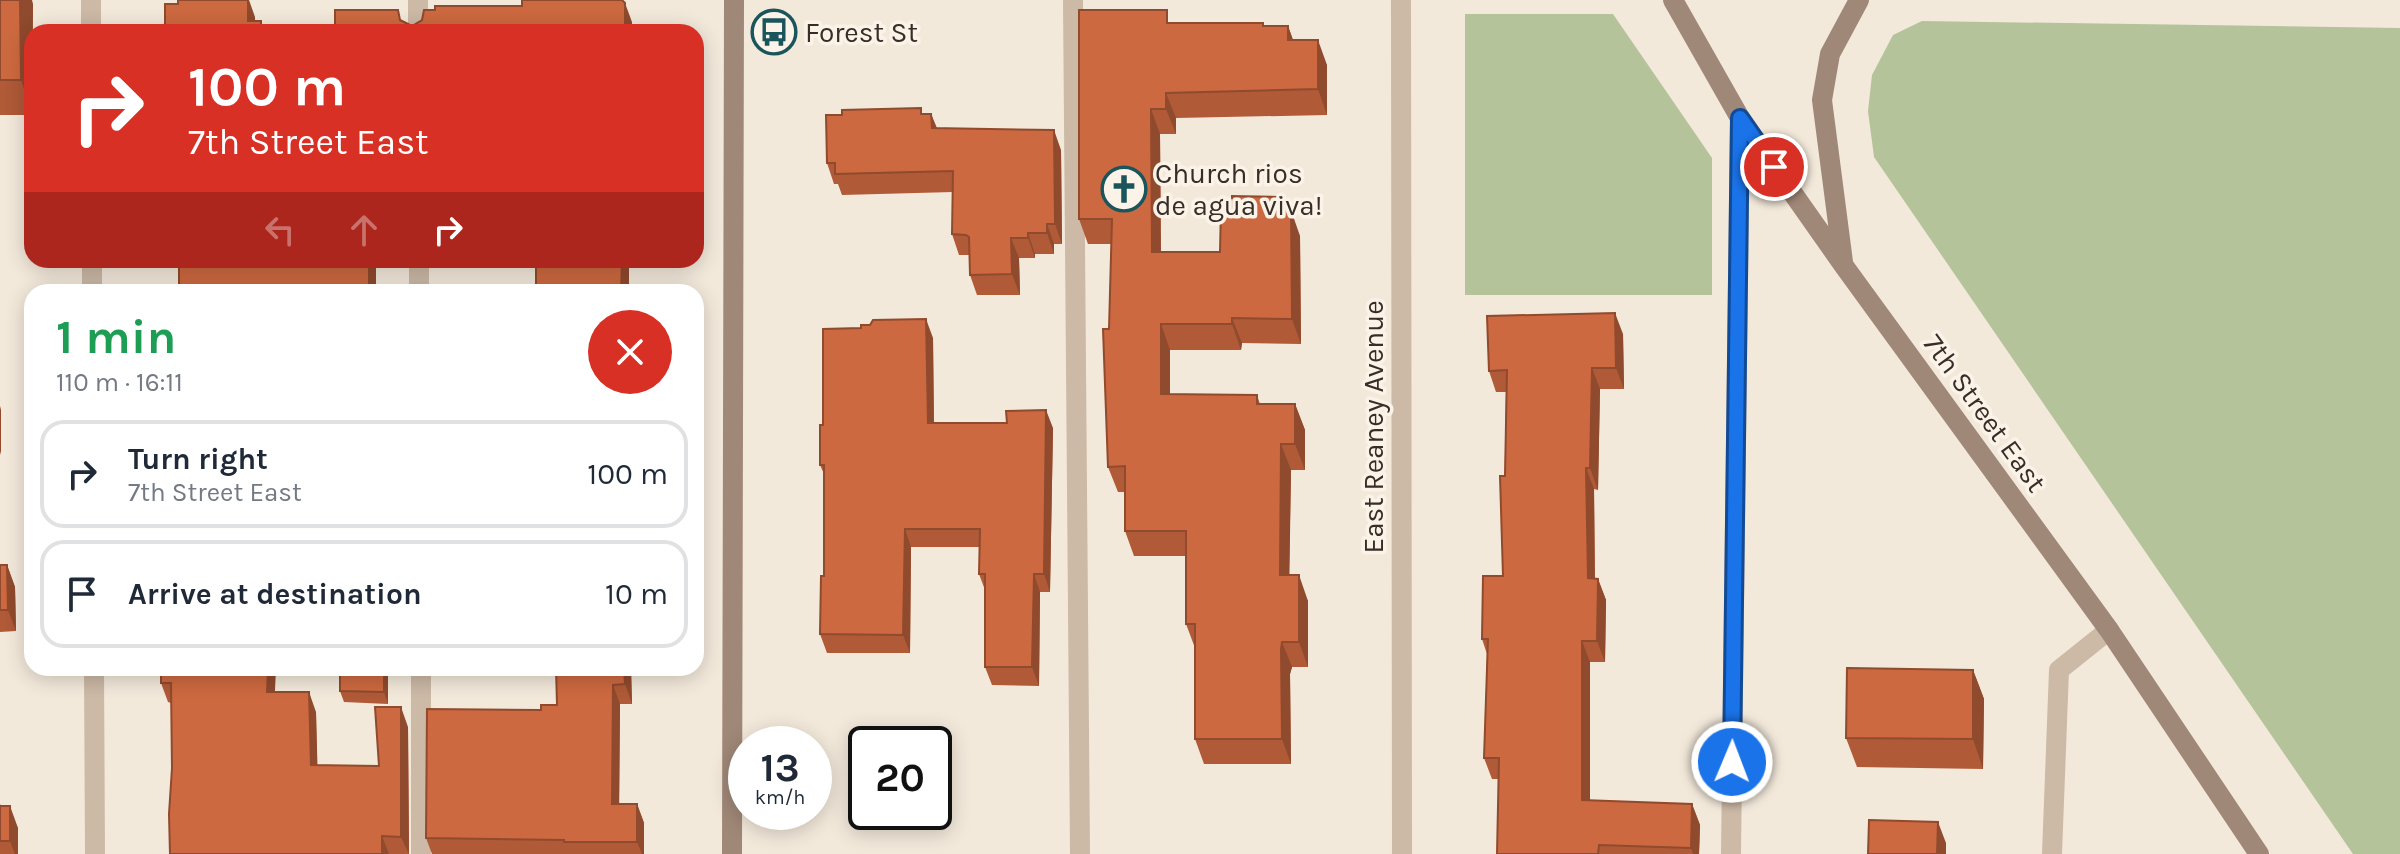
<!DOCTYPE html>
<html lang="en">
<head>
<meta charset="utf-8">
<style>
	:root { --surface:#fff; --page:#f6f6f7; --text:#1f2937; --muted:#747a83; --line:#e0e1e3 }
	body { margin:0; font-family:Karla,sans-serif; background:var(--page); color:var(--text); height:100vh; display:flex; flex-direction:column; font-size:30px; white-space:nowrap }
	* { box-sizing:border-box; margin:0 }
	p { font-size:26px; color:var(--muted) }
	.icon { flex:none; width:44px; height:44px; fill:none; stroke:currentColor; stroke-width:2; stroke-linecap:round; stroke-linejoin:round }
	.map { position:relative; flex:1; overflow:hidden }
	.details { position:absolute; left:24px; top:284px; width:680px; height:392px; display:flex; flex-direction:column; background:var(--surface); border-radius:24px; box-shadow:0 4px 20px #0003 }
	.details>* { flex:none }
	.guide { position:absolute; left:24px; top:24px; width:680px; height:244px; border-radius:24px; box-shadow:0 4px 20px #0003; background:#d93025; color:#fff; overflow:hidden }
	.speed { position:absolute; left:728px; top:726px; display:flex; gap:16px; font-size:40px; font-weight:700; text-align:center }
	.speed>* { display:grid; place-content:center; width:104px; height:104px; border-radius:50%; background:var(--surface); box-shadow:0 4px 20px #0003; line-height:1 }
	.speed small { font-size:20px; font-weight:400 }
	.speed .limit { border:4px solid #111; border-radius:12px; background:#fff; color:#111 }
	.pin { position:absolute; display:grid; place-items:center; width:68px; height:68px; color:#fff; margin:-34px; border:4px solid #fff; border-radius:50%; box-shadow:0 2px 8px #0007 }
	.me { position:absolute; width:88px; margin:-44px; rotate:1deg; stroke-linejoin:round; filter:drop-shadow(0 0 6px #0008) }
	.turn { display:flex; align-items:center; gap:28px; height:168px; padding:0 32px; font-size:36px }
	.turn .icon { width:104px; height:104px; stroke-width:2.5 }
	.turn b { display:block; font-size:56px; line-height:68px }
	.lanes { display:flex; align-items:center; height:76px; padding:0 32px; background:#0003; justify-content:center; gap:40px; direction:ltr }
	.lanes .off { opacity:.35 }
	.round { display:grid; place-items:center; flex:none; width:84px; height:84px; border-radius:42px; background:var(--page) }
	.head { display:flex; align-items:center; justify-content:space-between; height:136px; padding:0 32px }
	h1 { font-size:48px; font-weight:700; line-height:60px; color:#1e9e55 }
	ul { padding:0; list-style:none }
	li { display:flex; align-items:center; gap:24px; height:108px; margin:0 16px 12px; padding:0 16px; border:4px solid var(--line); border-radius:24px }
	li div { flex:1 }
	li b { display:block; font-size:30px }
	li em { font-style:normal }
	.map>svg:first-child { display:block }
	.green { fill:#b4c39a }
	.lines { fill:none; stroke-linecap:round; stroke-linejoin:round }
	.lane { stroke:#ccb9a6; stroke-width:20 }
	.street { stroke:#ccb9a6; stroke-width:20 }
	.secondary { stroke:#a08878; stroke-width:20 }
	.wall { fill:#b05a37 }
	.shaded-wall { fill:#904a2d }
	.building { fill:#cd6940; stroke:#904a2d; stroke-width:2 }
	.route-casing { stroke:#114b97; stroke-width:20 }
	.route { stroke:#1a73e8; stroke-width:14 }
	.labels { text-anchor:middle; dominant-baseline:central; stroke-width:7; stroke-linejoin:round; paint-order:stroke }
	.poi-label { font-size:28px; fill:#382e28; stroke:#fbf3e8; text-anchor:start }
	.street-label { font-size:28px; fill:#382e28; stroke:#fbf3e8 }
</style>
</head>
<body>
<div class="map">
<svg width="2400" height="854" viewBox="0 0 2400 854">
	<rect width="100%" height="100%" fill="#f3e9db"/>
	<!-- green -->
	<path class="green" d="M1465,14H1613L1712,158V295H1465Z
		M1922,21L2400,28V854H2353L1874,157L1868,111L1872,75L1893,35Z"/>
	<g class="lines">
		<!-- lane -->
		<path class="lane" d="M418,0V32
			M1073,0L1080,854
			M419,260V292
			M421,668V854
			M1731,854L1740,118"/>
		<!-- street -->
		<path class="street" d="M91,0V32
			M1401,0L1402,854
			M92,260V292
			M94,668L95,854
			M2052,854L2059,670L2109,630"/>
		<!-- secondary -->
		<path class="secondary" d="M1673,0L1740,118L1844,266L2109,630L2259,854
			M1843,262L1822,100L1830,54L1859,0
			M732,854L734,0"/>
	</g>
	<!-- wall -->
	<path class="wall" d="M0,0L33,4L32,115H0Z
		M1172,23H1263L1264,26H1288L1293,40L1327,65V115L1176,118V134H1160L1161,252H1220L1284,210L1300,236L1301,344L1242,343L1241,350H1170V394L1257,395L1260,404H1295L1305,430V470H1291L1289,575L1308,601V667H1292L1290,674L1291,764H1204L1195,739V648L1186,624V556H1134L1125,531V492H1118L1108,467L1111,244H1088L1079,219Z
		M923,114H931L937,128L1061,150L1062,244H1054V254H1035V258H1019L1020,295H977L970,275V255H959L952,234L953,192L842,195L838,184H834L827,163Z
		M1623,334L1624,389H1600L1598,490L1594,489L1595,579H1598L1606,600L1605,662H1590V801L1692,804L1700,825L1699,854H1497L1499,779H1492L1484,758L1487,654L1482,639L1503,576L1506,392H1496L1489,371Z
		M933,338L934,423L1053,428L1050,592H1040L1039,686L992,685L985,667V590L979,574L980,547H911L910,653H827L820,634L824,576V474L820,465L823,425Z
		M0,565H7L15,587L16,631L0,632Z
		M340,668H387L388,704L344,702L340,691Z
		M631,668L632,704H620L619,804H637L644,823V854H432L426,838L541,710L557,705Z
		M1973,670L1984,699L1983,769L1857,767L1846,738Z
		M161,683L275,692L316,712L317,765L379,766L408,727L409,854H170L172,768L171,703L168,702Z
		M0,804L1,806L18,828V854H0Z"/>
	<!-- shaded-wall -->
	<path class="shaded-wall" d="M20,0H32L33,4L32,111L21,80Z
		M249,0L255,17V32L248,21Z
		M625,3L632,22V32H625Z
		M1288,26L1297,51L1288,40Z
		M1318,40L1327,65V115L1318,89Z
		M1166,93L1176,118V134L1166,109Z
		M1151,109L1160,134L1161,278L1152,252Z
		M931,114L939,134L932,128Z
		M1054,130L1061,150L1062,244L1055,224Z
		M1279,197L1288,223L1278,210Z
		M1291,210L1300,236L1301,344L1292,319Z
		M1047,224L1054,244V254L1047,233Z
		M1028,233L1035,254V258L1028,238Z
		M1011,238L1019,258L1020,295L1012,274Z
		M369,260H376V292H369Z
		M622,260H629V292H621Z
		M1615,313L1623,334L1624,389L1616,368Z
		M1232,318L1242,343L1241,350L1232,324Z
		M926,319L933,338L934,441L928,423Z
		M1161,324L1170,350V420L1161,394Z
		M1592,368L1600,389L1598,490L1590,468Z
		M1295,404L1305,430V470L1295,444Z
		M0,406L1,410V455L0,451Z
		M1046,410L1053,428L1050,592L1044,574Z
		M1281,444L1291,470L1289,601L1280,575Z
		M1586,468L1594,489L1595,600L1588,578Z
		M905,529L911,547L910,653L903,635Z
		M7,565L15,587L16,631L8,610Z
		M1034,574L1040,592L1039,686L1032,667Z
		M1299,575L1308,601V667L1299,642Z
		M1598,579L1606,600L1605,662L1597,641Z
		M1582,641L1590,662V822L1582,800Z
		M1282,642L1292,667L1290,674L1291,764L1282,739L1281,649Z
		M268,668H276L274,712L267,692Z
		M384,668H387L388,671V704L384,692Z
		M624,668H631L632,704L625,684Z
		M1973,670L1984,699L1983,769L1973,739Z
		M613,685L620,704L619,823L612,804Z
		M309,692L316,712L318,785L311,765Z
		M401,707L408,727L409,854L401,837Z
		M637,804L644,823V854H642L637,842Z
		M1692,804L1700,825L1699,854H1693L1691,848Z
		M10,806L18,828V854H15L10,841Z
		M1938,822L1946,843V854H1937Z
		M382,836L389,854H382Z"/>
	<!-- building -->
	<path class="building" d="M0,0H20L21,80H0Z
		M178,0H248V21H261V32H165V4H178Z
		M522,0H622L625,3V32H335V10H398L400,20L412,26L422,20L424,10H435V6H522Z
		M1079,10H1167V23H1263V26H1288V40H1318V89L1166,93V109H1151L1152,252H1220L1221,207H1225V201H1232V196L1279,197L1278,210H1291L1292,319L1232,318V324H1161V394L1257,395V404H1295V444H1281L1280,575H1299V642H1282L1281,649L1282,739H1195V624H1186V531H1125V466L1108,467L1103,329H1109L1112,219H1079Z
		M921,108V114H931L932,128L1054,130L1055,224H1047V233H1028V238H1011L1012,274L970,275L969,237L966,235L952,234L953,171L835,174V163H827L826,115H842V110Z
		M179,260H369V292H179Z
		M536,260H622L621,292H536Z
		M1615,313L1616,368H1592L1590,468H1586L1588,578L1598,579L1597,641H1582V800L1692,804L1691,848L1599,845L1598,854H1497L1499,758H1484L1488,639H1482L1483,576H1503L1500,476H1505L1507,370L1489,371L1487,316Z
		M926,319L928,423H1007L1006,411L1046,410L1044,574H1034L1032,667H985V574H979L980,529H905L903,635L820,634L821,576H824V465H820V425H823V329L861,328V325H870L873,320Z
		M0,565H7L8,610H0Z
		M161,668H268L267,692H309L311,765L379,766L375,707H401V837L382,836V854H170L169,814L172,768L171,683H161Z
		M340,668H384V692L340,691Z
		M556,668H624L625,684L613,685L612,804H637V842H564V840L426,838L427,709L541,710V705H557Z
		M1847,668L1973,670V739L1846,738Z
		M0,806H10V841H0Z
		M1869,820L1938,822L1937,854H1868Z"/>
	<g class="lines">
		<!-- route casing -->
		<g class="route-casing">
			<path id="route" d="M1732,762L1740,118L1774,167"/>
		</g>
		<!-- route -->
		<use href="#route" class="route"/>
	</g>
	<!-- icons -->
	<defs>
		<g id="bus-ring" transform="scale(2.3)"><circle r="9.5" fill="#fbf3e8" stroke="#1b555c" stroke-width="1.5"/><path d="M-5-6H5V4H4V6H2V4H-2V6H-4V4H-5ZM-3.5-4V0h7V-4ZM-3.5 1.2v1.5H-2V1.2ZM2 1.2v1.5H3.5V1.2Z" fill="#1b555c"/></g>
		<g id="church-ring" transform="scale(2.3)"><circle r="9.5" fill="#fbf3e8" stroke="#1b555c" stroke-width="1.5"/><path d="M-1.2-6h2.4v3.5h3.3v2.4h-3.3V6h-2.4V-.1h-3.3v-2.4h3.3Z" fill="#1b555c"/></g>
	</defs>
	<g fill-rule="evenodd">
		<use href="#bus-ring" x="774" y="32"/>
		<use href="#church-ring" x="1124" y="189"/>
	</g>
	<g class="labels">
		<!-- poi labels -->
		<g class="poi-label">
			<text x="805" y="32">Forest St</text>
			<text x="1155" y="173">Church rios<tspan x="1155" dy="32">de agua viva!</tspan></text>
		</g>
		<!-- street labels -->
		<g class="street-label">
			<text transform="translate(1985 413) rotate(54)">7th Street East</text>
			<text transform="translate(1373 427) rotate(-90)">East Reaney Avenue</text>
		</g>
	</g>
</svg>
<div class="speed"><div>13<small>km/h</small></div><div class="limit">20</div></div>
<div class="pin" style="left:1774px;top:167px;background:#d93025"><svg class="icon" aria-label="arrive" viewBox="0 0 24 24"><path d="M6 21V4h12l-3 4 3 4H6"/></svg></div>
<svg class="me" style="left:1732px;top:762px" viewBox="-20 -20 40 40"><circle r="17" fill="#1a73e8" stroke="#fff" stroke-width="3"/><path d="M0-11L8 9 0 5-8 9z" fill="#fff"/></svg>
<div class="guide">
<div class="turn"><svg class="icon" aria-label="right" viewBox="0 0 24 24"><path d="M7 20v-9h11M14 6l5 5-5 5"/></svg><div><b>100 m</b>7th Street East</div></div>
<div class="lanes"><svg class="icon off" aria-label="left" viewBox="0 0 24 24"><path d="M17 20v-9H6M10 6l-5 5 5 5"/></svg><svg class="icon off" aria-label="ahead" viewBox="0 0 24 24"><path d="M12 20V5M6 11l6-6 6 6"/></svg><svg class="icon" aria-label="right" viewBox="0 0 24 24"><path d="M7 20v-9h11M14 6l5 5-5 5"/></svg></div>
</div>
<section class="details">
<div class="head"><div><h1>1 min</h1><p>110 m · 16:11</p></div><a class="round" style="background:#d93025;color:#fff"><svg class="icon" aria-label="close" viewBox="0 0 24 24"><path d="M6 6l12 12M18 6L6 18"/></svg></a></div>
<ul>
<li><svg class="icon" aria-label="right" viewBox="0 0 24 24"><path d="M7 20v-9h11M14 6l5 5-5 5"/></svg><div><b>Turn right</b><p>7th Street East</p></div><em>100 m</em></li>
<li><svg class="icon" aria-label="arrive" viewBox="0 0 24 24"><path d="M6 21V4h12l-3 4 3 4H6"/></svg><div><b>Arrive at destination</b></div><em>10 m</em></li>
</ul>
</section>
</div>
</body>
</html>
